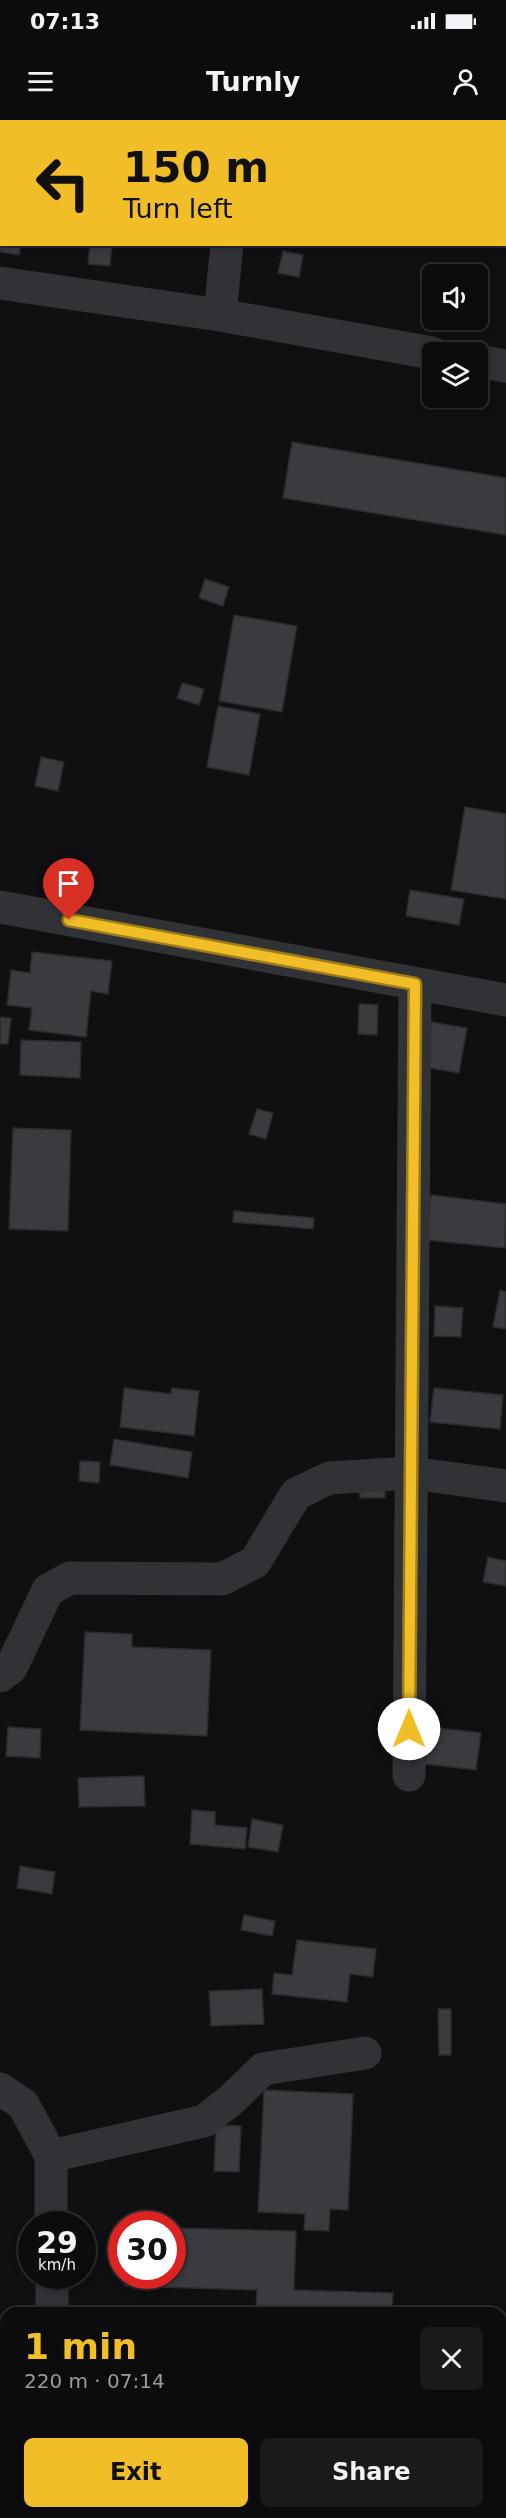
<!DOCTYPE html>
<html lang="en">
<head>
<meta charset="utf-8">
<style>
	:root { --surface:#0c0c0e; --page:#1a1a1c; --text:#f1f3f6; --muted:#9a9b9e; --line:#2c2c2e; --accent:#f1be28 }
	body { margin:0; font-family:"DejaVu Sans",sans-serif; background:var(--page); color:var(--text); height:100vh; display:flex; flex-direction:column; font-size:22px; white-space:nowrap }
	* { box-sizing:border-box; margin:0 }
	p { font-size:20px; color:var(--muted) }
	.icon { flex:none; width:33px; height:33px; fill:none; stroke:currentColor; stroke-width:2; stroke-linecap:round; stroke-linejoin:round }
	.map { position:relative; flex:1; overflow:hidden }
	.sheet { position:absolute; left:0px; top:2187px; width:507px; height:212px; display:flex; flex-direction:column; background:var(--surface); border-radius:18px 18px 0 0; box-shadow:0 3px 9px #0003,0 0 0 2px var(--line) }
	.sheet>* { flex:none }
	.hud { position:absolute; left:0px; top:0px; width:507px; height:126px; box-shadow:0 3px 9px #0003,0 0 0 2px var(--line); background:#f1be28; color:#111; overflow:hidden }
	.controls { position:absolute; left:422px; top:144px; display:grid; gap:12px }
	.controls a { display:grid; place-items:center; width:66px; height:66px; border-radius:9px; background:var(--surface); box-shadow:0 3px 9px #0003,0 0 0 2px var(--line); font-size:30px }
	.speed { position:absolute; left:18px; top:2091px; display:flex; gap:12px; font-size:30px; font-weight:700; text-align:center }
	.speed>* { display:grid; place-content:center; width:78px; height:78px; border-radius:50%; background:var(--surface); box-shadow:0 3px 9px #0003,0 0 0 2px var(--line); line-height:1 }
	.speed small { font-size:15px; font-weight:400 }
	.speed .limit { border:9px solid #d22; background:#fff; color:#111 }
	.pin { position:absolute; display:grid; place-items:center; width:51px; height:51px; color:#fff; margin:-62px -26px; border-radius:50% 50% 50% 0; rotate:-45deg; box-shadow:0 0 6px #0007 }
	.pin .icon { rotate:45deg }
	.me { position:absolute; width:66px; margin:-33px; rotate:0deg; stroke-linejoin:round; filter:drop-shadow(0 0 4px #0008) }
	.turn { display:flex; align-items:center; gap:21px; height:126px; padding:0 24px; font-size:27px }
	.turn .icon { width:78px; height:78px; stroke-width:2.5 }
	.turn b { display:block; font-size:42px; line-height:51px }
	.round { display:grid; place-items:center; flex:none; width:63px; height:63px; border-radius:9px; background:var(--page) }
	.summary { display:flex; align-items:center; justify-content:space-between; height:102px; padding:0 24px }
	h1 { font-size:36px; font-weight:700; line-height:45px; color:var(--accent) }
	.action { display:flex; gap:12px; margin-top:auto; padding:12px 24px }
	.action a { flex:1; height:69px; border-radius:9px; background:var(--accent); color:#111; font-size:24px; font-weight:700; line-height:69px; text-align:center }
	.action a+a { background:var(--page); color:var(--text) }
	.status { display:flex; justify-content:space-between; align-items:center; height:42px; padding:0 30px; background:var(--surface); direction:ltr }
	.status svg { height:16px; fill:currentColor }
	header { display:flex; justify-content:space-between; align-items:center; height:78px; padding:0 24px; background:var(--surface); font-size:27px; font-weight:700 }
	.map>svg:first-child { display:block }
	.building { fill:#3a3a3f; stroke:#2a2a2e; stroke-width:1.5 }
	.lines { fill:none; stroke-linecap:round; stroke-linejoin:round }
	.minor { stroke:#313236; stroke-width:33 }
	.route-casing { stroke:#9d7c1a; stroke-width:15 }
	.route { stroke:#f1be28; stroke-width:10 }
</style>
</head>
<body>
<div class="status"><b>07:13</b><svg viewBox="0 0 49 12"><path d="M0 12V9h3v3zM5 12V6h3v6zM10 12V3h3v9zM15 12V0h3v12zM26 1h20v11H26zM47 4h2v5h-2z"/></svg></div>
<header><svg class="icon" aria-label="menu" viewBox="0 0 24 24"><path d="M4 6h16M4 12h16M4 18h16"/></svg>Turnly<svg class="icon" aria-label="person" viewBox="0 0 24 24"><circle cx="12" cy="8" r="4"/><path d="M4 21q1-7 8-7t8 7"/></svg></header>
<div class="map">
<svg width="506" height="2398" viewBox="0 0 506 2398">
	<rect width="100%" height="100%" fill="#101012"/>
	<!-- building -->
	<path class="building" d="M0,5L2,124H21L19,135L0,132Z
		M90,124H112L110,146L88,144Z
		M283,131L303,135L299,157L278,153Z
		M292,322L506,358V415L283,378Z
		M205,459L229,467L223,486L199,478Z
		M234,495L297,506L282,592L219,581Z
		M182,563L204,569L199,585L177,578Z
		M218,586L260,594L249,655L207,647Z
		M41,637L64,642L58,671L35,666Z
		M465,687L506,694V779L451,770Z
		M410,770L464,779L459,805L406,796Z
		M32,832L112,841L108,874L91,871L86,917L29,910L32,888L7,885L11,850L30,853Z
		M359,884L378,885L377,915L358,914Z
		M0,897L11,898L8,924H0Z
		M431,902L467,908L459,953L423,947Z
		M21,920L81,922L80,958L20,955Z
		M257,989L273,993L266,1019L249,1014Z
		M13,1008L71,1010L68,1111L9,1109Z
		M431,1075L506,1084L505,1128L426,1120Z
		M234,1091L314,1098L313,1109L233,1102Z
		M500,1170L506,1172V1209L493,1207Z
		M435,1186L463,1188L461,1217L434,1216Z
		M124,1268L171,1274L172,1268L199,1271L194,1316L120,1307Z
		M434,1268L503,1275L500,1309L430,1302Z
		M114,1319L192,1332L188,1358L110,1345Z
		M80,1341L100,1342L99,1363L79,1361Z
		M385,1353V1378H360V1354Z
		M488,1437L506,1441V1466L483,1462Z
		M85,1512L132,1514V1527L211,1530L207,1616L80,1610Z
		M8,1607L41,1609L40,1638L6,1636Z
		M430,1607L481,1613L476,1650L425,1644Z
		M144,1656L145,1686L79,1687L78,1658Z
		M192,1690L215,1692V1705L247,1708L245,1729L190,1724Z
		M252,1699L283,1705L278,1732L248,1727Z
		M20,1746L55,1752L52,1774L17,1768Z
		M244,1795L275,1801L272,1816L241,1810Z
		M297,1820L376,1829L373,1857L350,1854L347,1882L272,1874L274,1853L292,1855Z
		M262,1869L264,1904L211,1906L209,1871Z
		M438,1889H451V1935H439Z
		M264,1970L353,1974L348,2090L330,2089L329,2111L304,2110L305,2094L258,2092Z
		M216,2005L241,2006L239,2052L214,2051Z
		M172,2108L296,2111L294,2170L393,2173L392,2193H256L257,2170L125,2166L126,2156H172Z"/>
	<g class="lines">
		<!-- minor -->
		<path class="minor" d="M241,2V0
			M0,163L220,195L432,233
			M220,195L227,124
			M477,241L506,246
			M0,787L506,880
			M0,1556L11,1548L48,1470L70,1458L222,1459L255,1442L296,1374L329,1358L411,1353L506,1366
			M409,1655L415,864
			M0,1969L23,1984L51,2036V2104
			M51,2036L204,2001L231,1980L263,1949L365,1933
			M52,2156V2193
			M0,2373H6
			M57,2392L58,2398"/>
	</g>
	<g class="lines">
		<!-- route casing -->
		<g class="route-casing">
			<path id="route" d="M69,800L415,864L409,1609"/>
		</g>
		<!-- route -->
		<use href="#route" class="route"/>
	</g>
</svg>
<div class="controls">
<a><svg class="icon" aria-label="sound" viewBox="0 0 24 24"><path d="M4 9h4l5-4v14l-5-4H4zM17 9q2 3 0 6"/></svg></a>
<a><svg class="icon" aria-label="layers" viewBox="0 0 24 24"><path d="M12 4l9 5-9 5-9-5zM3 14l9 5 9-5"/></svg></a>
</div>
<div class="speed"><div>29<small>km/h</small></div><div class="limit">30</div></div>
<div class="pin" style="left:69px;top:800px;background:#d93025"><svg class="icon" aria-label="arrive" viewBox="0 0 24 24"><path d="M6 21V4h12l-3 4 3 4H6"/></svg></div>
<svg class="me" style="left:409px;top:1609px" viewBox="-20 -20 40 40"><circle r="19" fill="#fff"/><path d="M0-13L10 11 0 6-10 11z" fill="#f1be28"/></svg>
<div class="hud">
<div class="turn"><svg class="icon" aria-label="left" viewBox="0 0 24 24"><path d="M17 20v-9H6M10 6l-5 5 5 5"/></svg><div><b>150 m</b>Turn left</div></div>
</div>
<section class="sheet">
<div class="summary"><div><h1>1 min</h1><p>220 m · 07:14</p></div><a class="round"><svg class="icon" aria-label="close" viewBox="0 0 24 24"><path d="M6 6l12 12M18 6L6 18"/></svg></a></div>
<div class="action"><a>Exit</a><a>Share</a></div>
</section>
</div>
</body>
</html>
